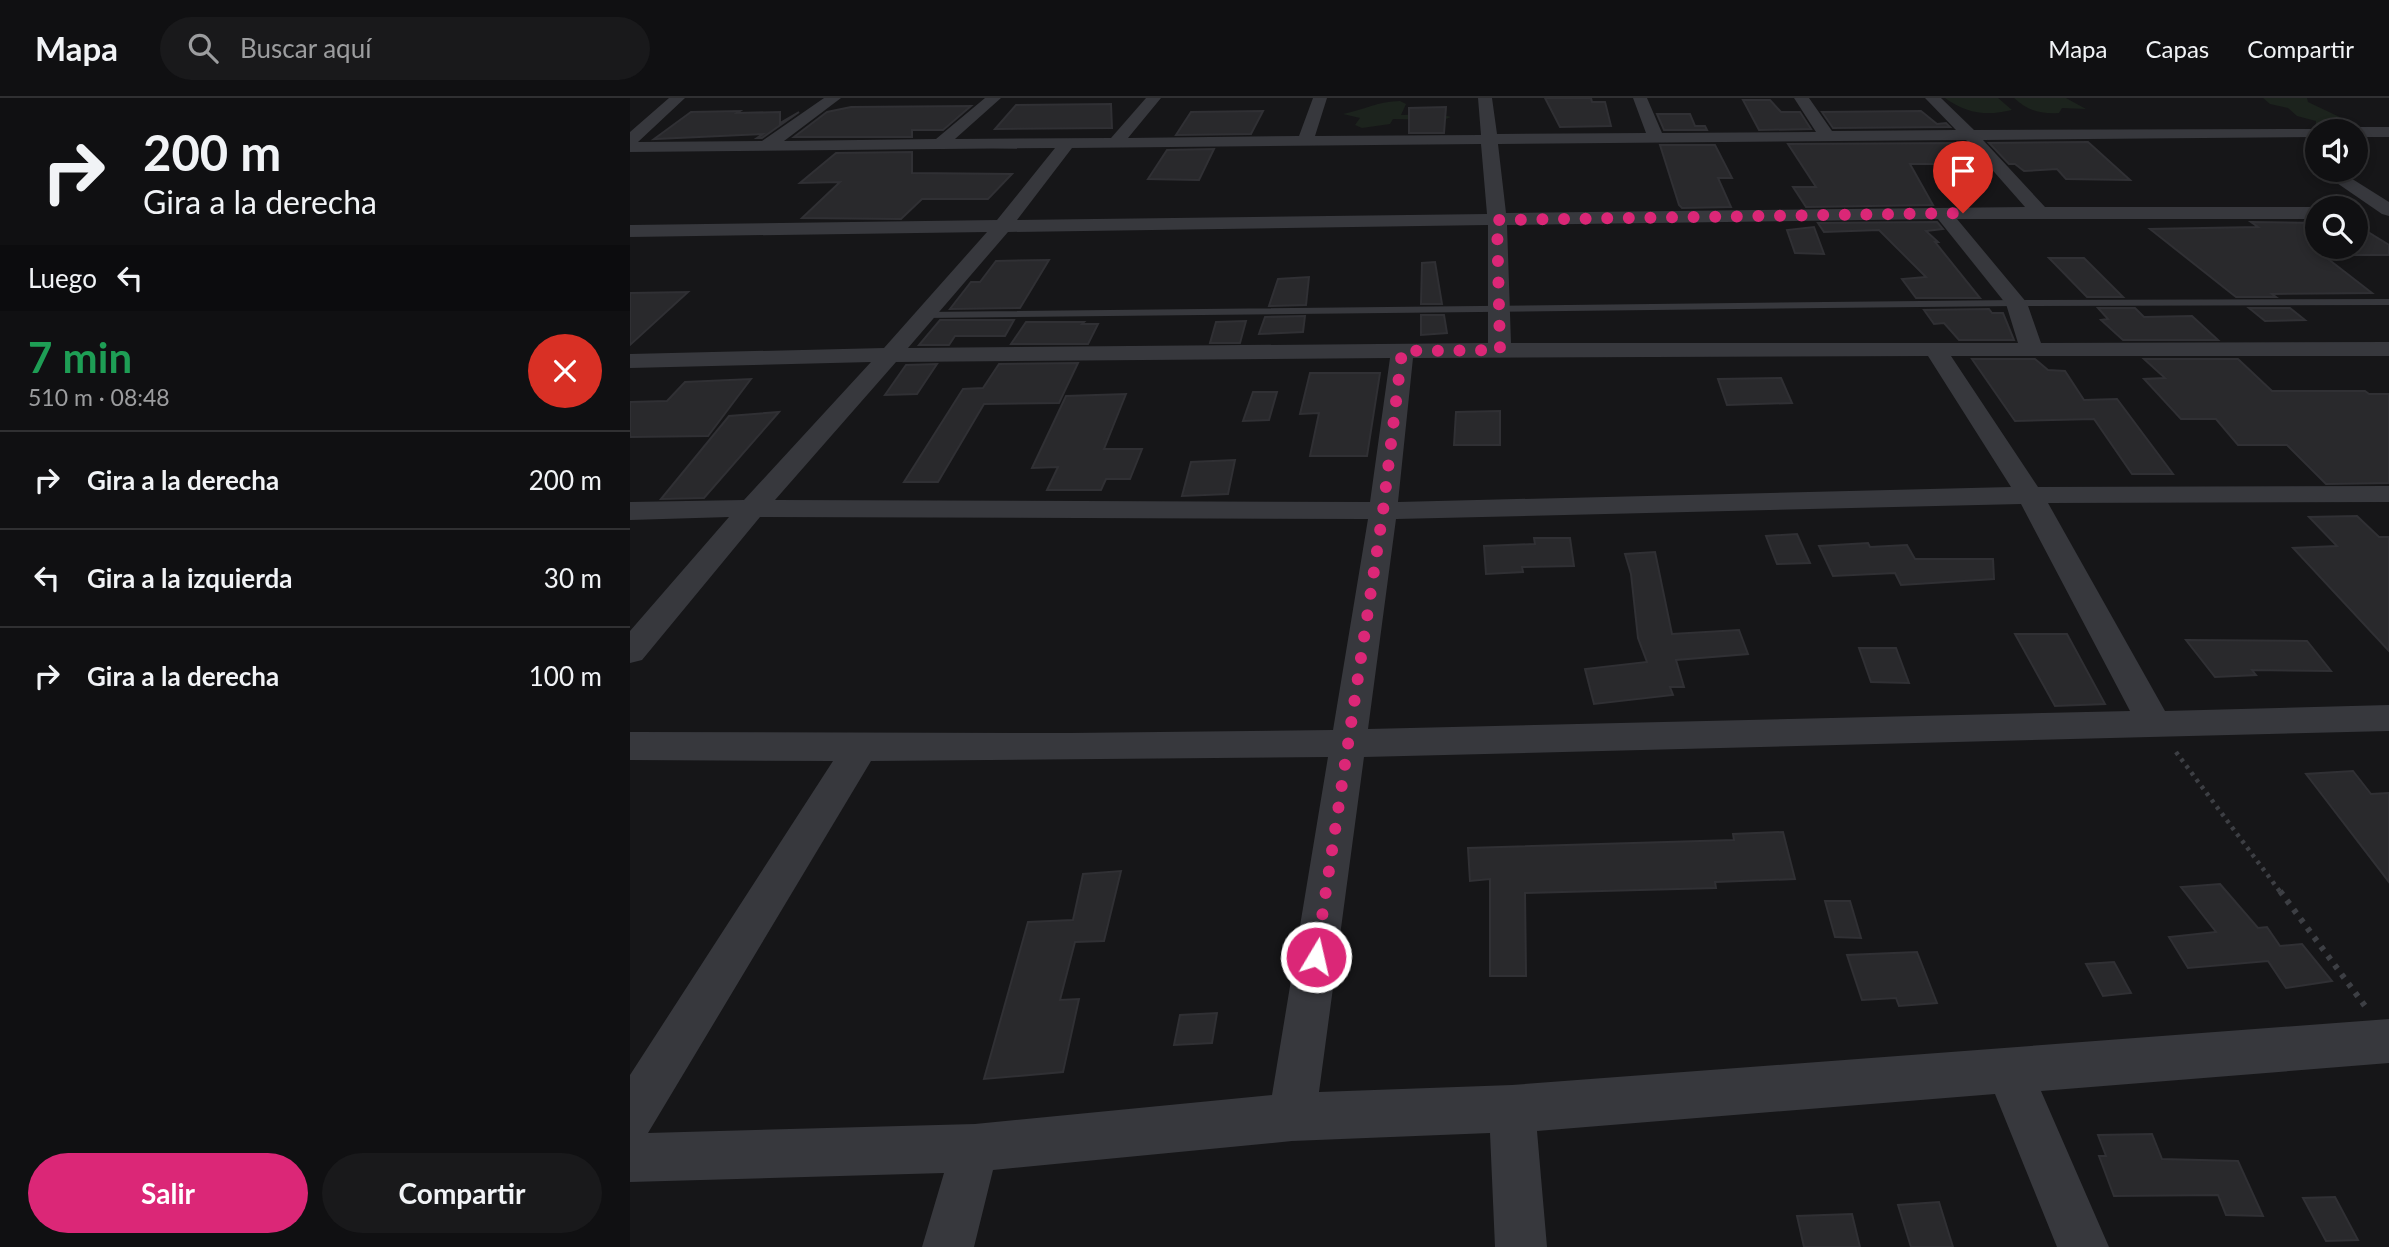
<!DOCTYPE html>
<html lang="es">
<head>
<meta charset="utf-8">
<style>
	:root { --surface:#101012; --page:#19191b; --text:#f1f3f6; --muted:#9c9d9f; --line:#303032; --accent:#db2777 }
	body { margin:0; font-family:Lato,sans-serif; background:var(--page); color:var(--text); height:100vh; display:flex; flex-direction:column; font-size:26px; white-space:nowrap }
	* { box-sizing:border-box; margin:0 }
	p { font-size:23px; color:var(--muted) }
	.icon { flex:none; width:38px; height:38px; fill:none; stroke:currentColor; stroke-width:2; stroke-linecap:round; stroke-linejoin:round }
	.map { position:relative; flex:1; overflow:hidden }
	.details { display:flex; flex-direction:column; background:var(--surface); width:630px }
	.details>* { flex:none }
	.top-card { background:#101012; color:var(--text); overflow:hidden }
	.tools { position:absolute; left:1675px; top:21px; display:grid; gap:14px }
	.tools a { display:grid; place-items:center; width:63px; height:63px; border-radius:50%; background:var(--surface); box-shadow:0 4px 10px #0003,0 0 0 2px var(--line); font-size:35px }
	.pin { position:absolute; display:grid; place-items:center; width:60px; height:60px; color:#fff; margin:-72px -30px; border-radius:50% 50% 50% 0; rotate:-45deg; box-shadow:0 0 7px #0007 }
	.pin .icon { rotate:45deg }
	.me { position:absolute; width:77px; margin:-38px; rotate:9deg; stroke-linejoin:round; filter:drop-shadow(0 0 5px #0008) }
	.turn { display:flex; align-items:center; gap:24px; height:147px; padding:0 28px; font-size:32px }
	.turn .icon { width:91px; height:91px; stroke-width:2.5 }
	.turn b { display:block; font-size:49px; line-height:60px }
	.then { display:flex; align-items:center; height:66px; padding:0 28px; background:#0003; gap:14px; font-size:26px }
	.round { display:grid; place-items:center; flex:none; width:74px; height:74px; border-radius:37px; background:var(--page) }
	.overview { display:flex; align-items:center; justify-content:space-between; height:119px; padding:0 28px }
	h1 { font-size:42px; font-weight:700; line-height:52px; color:#1e9e55 }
	.action { display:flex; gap:14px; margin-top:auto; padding:14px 28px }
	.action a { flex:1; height:80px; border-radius:42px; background:var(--accent); color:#fff; font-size:28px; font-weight:700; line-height:80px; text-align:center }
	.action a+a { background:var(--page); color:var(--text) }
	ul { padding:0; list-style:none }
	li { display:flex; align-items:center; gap:21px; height:98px; padding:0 28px; border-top:2px solid var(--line) }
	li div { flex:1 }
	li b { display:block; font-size:26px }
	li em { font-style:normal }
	header { display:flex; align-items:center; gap:42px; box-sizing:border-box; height:98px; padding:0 35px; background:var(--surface); border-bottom:2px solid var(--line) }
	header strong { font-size:33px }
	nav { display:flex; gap:38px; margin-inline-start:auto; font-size:24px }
	.search { width:490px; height:63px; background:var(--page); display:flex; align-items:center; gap:18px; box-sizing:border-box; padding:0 24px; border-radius:38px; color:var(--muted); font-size:26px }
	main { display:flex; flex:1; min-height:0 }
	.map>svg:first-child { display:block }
	.green { fill:#1c231d }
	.building { fill:#29292c; stroke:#303034; stroke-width:2 }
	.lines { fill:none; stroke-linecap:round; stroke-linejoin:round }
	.path-far1 { stroke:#3d3f44; stroke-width:4.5; stroke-dasharray:3.5 5; stroke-linecap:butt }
	.path { stroke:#3d3f44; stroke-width:6; stroke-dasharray:4.5 7; stroke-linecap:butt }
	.lane { fill:#37383d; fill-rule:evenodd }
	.street { fill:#37383d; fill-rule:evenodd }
	.route { stroke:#db2777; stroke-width:12; stroke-dasharray:0 21.6 }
</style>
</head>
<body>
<header>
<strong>Mapa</strong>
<div class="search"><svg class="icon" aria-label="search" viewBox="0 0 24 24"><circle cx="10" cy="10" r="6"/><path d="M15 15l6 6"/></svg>Buscar aquí</div>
<nav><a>Mapa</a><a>Capas</a><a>Compartir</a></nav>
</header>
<main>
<section class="details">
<div class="top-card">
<div class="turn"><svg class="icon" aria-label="right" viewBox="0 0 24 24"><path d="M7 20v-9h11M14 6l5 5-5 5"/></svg><div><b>200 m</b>Gira a la derecha</div></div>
<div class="then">Luego<svg class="icon" aria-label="left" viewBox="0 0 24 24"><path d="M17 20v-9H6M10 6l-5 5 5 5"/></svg></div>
</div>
<div class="overview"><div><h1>7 min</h1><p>510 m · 08:48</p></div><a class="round" style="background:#d93025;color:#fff"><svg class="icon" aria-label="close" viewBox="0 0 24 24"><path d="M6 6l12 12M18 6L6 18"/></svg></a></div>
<ul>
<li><svg class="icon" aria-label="right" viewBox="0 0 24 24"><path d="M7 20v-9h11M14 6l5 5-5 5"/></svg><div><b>Gira a la derecha</b></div><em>200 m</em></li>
<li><svg class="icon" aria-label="left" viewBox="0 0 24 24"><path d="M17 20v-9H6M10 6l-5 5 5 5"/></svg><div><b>Gira a la izquierda</b></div><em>30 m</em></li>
<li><svg class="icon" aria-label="right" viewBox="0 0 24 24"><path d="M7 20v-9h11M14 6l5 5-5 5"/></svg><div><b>Gira a la derecha</b></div><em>100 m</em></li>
</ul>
<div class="action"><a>Salir</a><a>Compartir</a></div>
</section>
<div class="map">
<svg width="1759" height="1149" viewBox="0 0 1759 1149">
	<rect width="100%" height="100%" fill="#161618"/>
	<!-- green -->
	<path class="green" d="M1315,0H1368L1382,12C1357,18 1337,16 1315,0Z
		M1384,0H1436L1456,11L1432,10L1429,15C1410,16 1398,13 1384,0Z
		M1633,0H1677L1678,4L1720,24L1710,32H1698L1686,28V23L1667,18L1658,10L1640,6Z
		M770,3L776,6L771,17L808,16L821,19L813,22L763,21L760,26L732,30L725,27L730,20L713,16C733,12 749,3 770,3Z"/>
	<!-- building -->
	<path class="building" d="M915,0H961L962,4H975L981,28L930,29Z
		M1113,2H1140L1151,14H1170L1181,31L1129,32Z
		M481,6L482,30L365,31L386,7Z
		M341,8L313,32H282V39H164L197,14L221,9Z
		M816,9L814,35H779V10Z
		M110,13L107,15L150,14V25L169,14L132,40H127L133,36L24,41L61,14Z
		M633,13L621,36L546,37L561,14Z
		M1291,13L1307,26L1316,25L1320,29L1203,30L1192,14Z
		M1027,16H1060L1065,28H1075L1077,32H1034Z
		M1458,44L1500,82L1436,81L1427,71L1394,73L1385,66H1379L1359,45Z
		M1335,45L1354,66H1280L1303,107L1176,109L1163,89H1186L1158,46Z
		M1030,47H1085L1102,80H1088L1101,109L1052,110L1049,107Z
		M584,51L569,82L518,81L537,52Z
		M282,54V75L382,76L358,101H292L271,121L172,120L210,84L170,85L206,55Z
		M1307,124L1313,131L1296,133L1308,144H1305L1350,200H1286L1272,181L1296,179L1249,132L1194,134L1188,125Z
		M1621,124L1687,125V149H1726V131H1733L1759,147V157H1693L1742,195L1642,196L1646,199H1606L1520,131L1628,129Z
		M1184,129L1194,156L1165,155L1157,132Z
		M1419,160H1454L1493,199H1457Z
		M419,162L390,210L320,211L341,184H350L366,163Z
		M805,164L812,206H791L792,165Z
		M679,179L676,207L639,208L648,181Z
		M58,194L0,247V195Z
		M1468,210H1505L1514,219L1562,218L1588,242H1493L1471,222L1478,221Z
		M1619,210H1660L1675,222L1635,223Z
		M1359,211L1362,215H1373L1384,242H1329L1314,225L1304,226L1294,212Z
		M791,217H814L817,235L791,237Z
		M675,218L673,234L629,236L635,219Z
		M310,222H384L375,238H325L319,247H289Z
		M616,223L610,245H580L586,224Z
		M396,224H454L452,226H468L458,246H381Z
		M1342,261H1405L1418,272L1435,273L1454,302L1487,301L1543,376H1502L1464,321L1385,323Z
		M1514,261H1608L1642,293H1735L1739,296H1759V385L1696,386L1657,347H1608L1586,321H1551L1514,281L1535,280Z
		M448,265L429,305L354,306L308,384H274L333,291L353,290L369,266Z
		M307,266L287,296L255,297L276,267Z
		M680,275H750L737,358H680L689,315L670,316Z
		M1151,280L1162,305L1097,307L1088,281Z
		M121,281L78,338L0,339V304L37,303L55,284Z
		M623,294H647L639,322L613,323Z
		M496,296L474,351H512L500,381H476L471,392H417L428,369L402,370L436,298Z
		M870,313V347H824L826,314Z
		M149,314L74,400L31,401L99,318Z
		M605,362L598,396L552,398L561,364Z
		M1727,418L1749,439H1759V553L1663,450L1707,448L1679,419Z
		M1167,436L1180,465L1147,466L1136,438Z
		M904,440H940L944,468L892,469L893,474L856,476L854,448L905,446Z
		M1238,445L1240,449L1277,447L1285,461H1363L1364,481L1271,487L1265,475L1203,478L1189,448Z
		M1025,454L1042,536L1109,532L1118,556L1046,562L1054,589H1040L1043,597L964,606L955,571L1017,564L1008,540L1001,476L995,456Z
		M1385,536H1437L1475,606L1425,608Z
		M1556,542L1677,543L1701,573L1622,572L1626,577L1585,579Z
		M1229,550H1266L1279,585L1241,584Z
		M1723,673L1741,696L1759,695V784L1676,676Z
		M1153,734L1165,781L1085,784L1086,790L895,795L896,878H860V781L840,783L838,750L1104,742L1103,736Z
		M491,773L474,843L445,844L430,902L449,901L433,974L354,981L398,824L443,822L453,776Z
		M1590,786L1628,830L1637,829L1650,848L1672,846L1702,883L1656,890L1638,863L1558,870L1539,839L1586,834L1551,789Z
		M1195,803H1220L1231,840L1205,839Z
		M1287,854L1307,905L1269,908L1266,900L1232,902L1217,857Z
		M1484,864L1501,895L1473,898L1456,866Z
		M587,915L582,945L544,947L550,917Z
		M1522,1036L1532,1061L1608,1063L1633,1118L1596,1117L1588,1097L1484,1098L1469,1058H1476L1468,1037Z
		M1705,1099L1728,1142L1696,1143L1673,1100Z
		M1309,1104L1323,1149H1281L1268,1107Z
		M1222,1116L1230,1149H1174L1167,1118Z"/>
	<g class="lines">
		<!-- path-far1 -->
		<path class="path-far1" d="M1546,654L1651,795"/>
		<!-- path -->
		<path class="path" d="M1650,793L1735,908"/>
		<!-- lane -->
		<path class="lane" d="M1759,201V207L1386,208L294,220L289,217L294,214L1386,202Z"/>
		<!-- street -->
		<path class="street" d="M39,0H55L8,44L132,43L194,0H211L154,43L306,41L355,0H371L325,41L481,40L516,0H531L498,40L669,38L683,0H697L685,38L851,37L848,0H862L867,36L1016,35L1003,0H1017L1032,35L1186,34L1164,0H1179L1202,33L1326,32L1295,0H1311L1344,32L1693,31L1694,33H1687V39L1353,42L1415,109H1687L1690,110H1687V121H1327L1397,205L1411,245L1759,244V258H1321L1408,389L1759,388V404L1418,405L1535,613L1759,607V633L734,659L689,994L882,987L1759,921V965L1411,993L1479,1149H1427L1365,996L907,1033L917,1149H865L860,1035L662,1043L363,1072L344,1149H292L314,1075L0,1084V977L203,663L0,662V634L440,635L703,632L738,421L130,419L12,562L0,565V533L99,419L0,422V404L114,402L241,264L0,270V256L254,250L357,134L0,139V127L367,122L425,50L0,54V34ZM1336,42L1395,109L876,115L868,46ZM851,46L857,116L387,122L442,50ZM1308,121L1376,206L1388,245H881L877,127ZM858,127V245L278,250L378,134ZM1298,258L1381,389L768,404L783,260ZM760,260L740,404L145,402L266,264ZM1391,406L1500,613L738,631L766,421ZM698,659L642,997L345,1026L18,1035L241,663Z
			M1726,29H1759V39H1726V33H1719Z
			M1688,72H1708L1759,104V118L1752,116Z"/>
	</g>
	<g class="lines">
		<!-- route -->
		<path class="route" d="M686,859L753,413L772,253L870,252L867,122L1333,115"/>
	</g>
</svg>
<div class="tools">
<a><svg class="icon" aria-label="sound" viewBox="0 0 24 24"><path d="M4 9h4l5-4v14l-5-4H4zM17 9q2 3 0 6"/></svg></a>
<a><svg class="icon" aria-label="search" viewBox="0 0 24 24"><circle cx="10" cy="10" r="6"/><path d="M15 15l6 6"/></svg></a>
</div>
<div class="pin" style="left:1333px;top:115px;background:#d93025"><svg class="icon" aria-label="arrive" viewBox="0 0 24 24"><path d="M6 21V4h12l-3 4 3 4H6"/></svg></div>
<svg class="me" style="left:686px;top:859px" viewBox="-20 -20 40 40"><circle r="17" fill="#db2777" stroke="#fff" stroke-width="3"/><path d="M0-11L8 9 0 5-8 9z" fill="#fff"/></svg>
</div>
</main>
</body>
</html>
